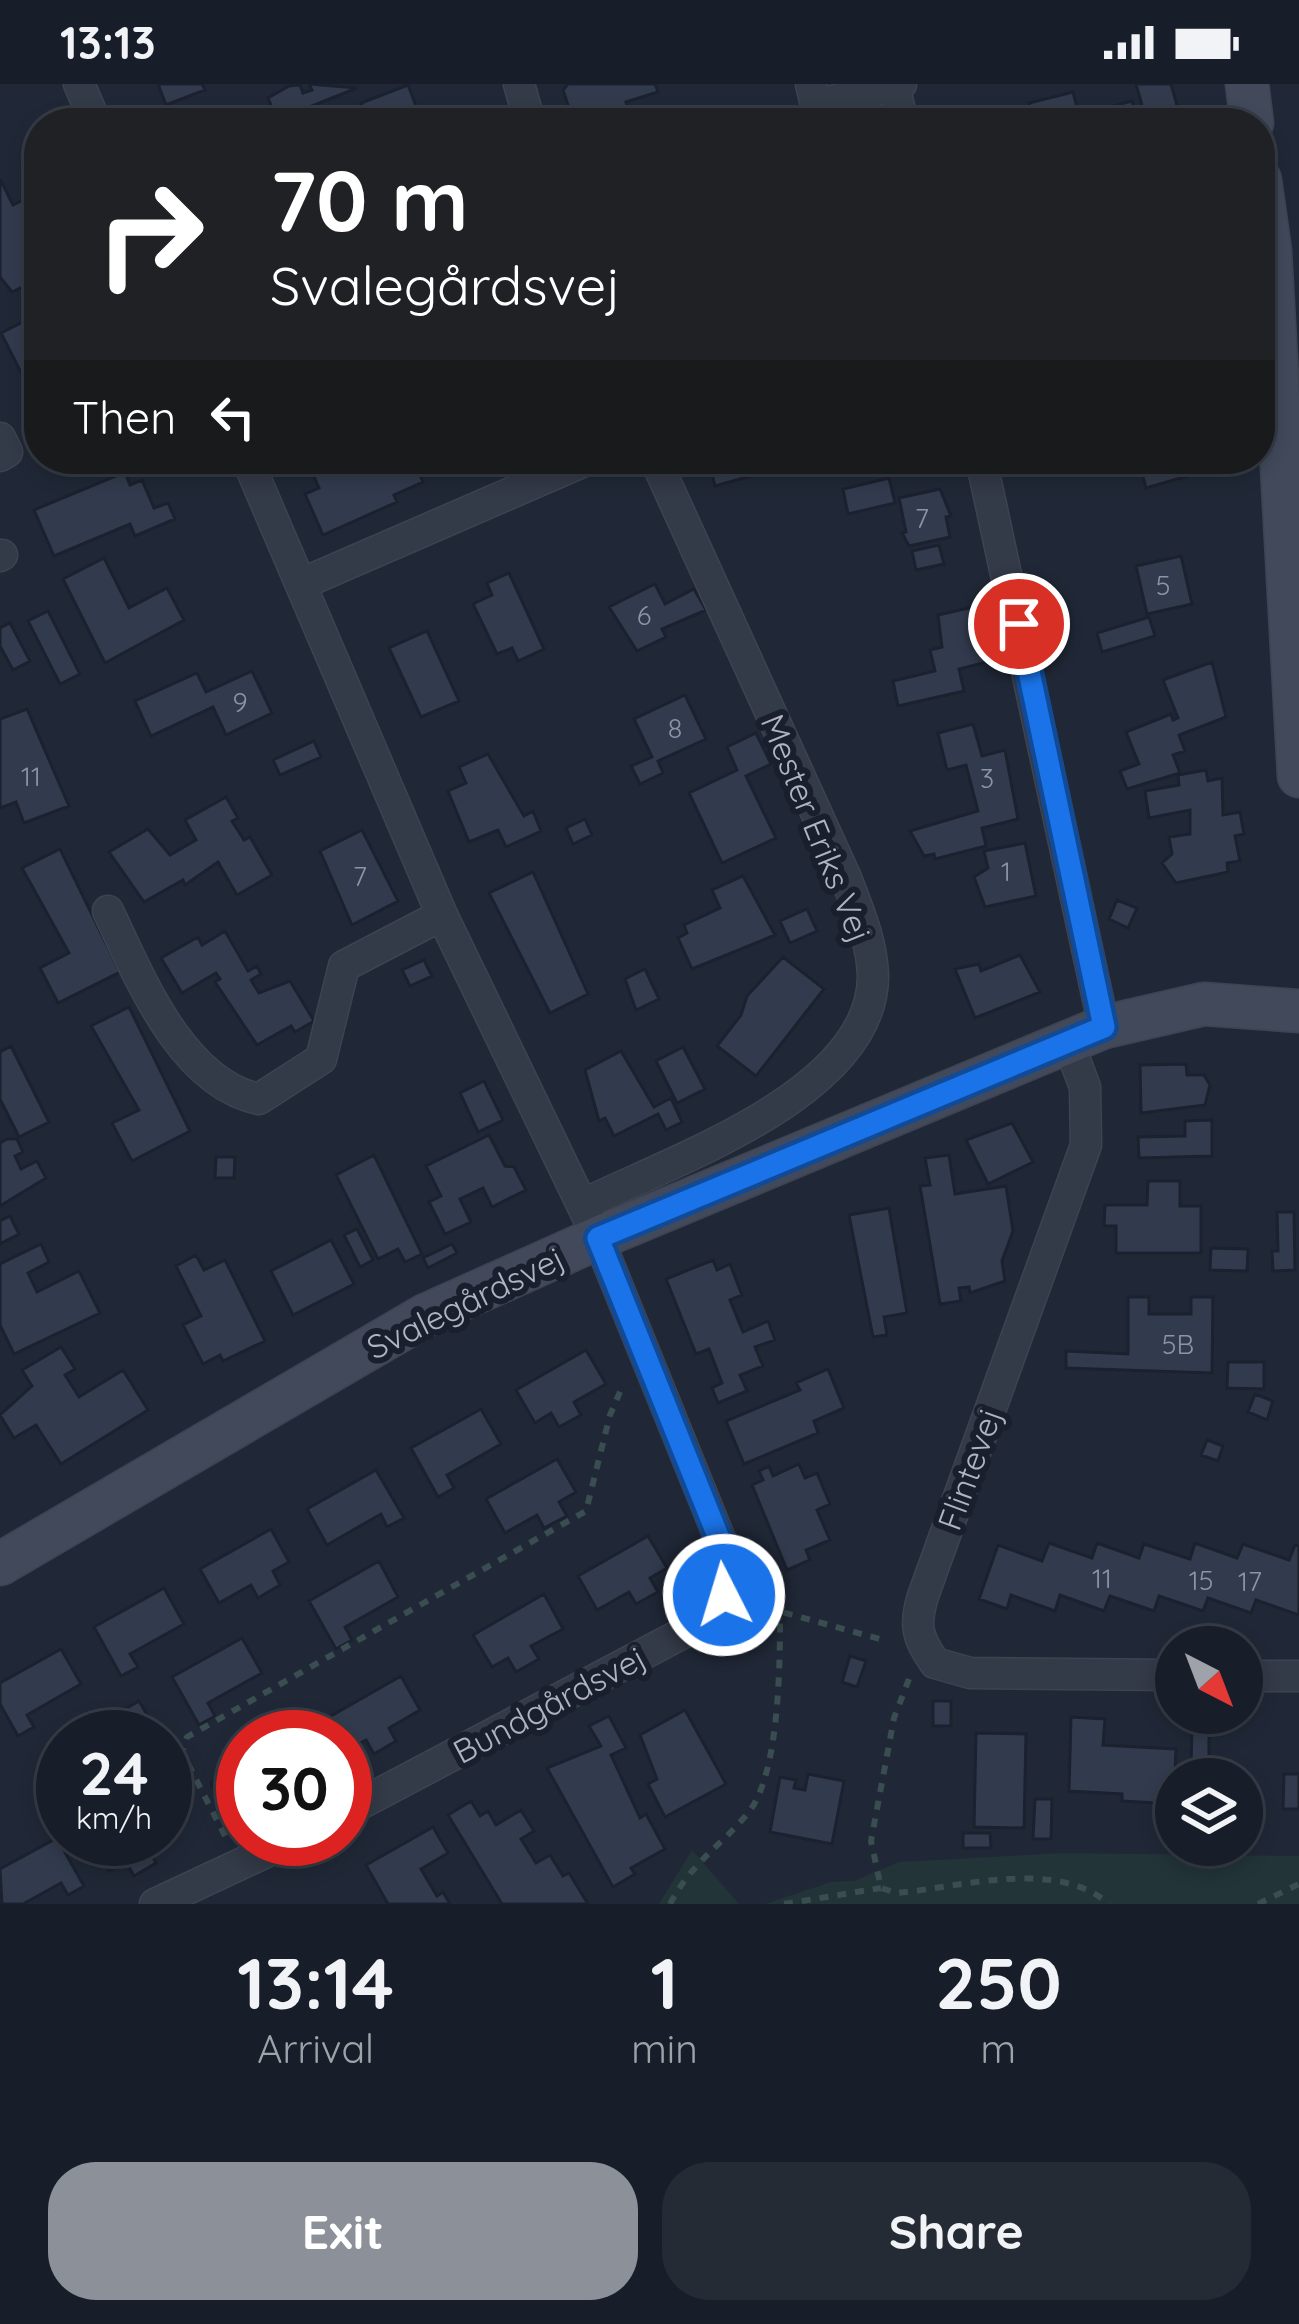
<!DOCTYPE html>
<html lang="en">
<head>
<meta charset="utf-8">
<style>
	:root { --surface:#181e29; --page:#252b35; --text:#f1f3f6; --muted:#9fa2a8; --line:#363c46; --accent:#8c9099 }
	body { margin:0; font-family:Quicksand,sans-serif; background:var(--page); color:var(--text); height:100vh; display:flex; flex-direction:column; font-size:45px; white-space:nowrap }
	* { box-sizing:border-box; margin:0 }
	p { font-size:39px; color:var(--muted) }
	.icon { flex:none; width:66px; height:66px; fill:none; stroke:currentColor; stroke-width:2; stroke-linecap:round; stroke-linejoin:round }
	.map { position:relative; height:1820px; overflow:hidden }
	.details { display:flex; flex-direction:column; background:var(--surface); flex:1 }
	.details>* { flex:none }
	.guide { position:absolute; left:24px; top:24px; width:1251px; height:366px; border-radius:48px; box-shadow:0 6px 18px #0003,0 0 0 3px var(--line); background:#202124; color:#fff; overflow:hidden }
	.needle { width:78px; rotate:138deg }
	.tools { position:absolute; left:1155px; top:1542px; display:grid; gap:24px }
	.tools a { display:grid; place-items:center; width:108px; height:108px; border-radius:50%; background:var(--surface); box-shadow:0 6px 18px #0003,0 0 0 3px var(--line); font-size:60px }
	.speed { position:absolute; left:36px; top:1626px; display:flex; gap:24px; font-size:60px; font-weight:700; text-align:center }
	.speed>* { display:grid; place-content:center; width:156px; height:156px; border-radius:50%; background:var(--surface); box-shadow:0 6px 18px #0003,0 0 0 3px var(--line); line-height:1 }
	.speed small { font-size:30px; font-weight:400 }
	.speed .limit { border:18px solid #d22; background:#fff; color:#111 }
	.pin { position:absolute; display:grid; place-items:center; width:102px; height:102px; color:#fff; margin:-51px; border:6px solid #fff; border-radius:50%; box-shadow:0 3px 12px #0007 }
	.me { position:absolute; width:132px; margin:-66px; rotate:355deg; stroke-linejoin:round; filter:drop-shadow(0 0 9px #0008) }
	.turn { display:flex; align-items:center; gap:42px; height:252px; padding:0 48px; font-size:54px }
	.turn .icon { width:156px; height:156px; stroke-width:2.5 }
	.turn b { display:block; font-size:84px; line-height:102px }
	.then { display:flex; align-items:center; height:114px; padding:0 48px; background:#0003; gap:24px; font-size:45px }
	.eta { display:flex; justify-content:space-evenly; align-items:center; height:204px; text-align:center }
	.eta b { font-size:72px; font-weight:700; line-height:84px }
	.primary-button { display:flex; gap:24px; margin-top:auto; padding:24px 48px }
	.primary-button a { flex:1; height:138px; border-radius:48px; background:var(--accent); color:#fff; font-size:48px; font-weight:700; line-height:138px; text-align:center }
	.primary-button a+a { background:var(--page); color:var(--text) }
	.status { display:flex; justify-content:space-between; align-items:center; height:84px; padding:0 60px; background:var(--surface); direction:ltr }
	.status svg { height:33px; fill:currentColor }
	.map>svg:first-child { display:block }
	.green { fill:#223438 }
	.building { fill:#323b4e; stroke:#1b212e; stroke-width:3 }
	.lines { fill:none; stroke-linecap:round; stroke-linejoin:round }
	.street-casing { stroke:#3d4351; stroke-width:33 }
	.secondary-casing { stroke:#3d4351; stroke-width:45 }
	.path { stroke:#3a4d51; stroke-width:6; stroke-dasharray:9 9; stroke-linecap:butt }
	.street { stroke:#333a48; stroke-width:30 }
	.secondary { stroke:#41495b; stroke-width:42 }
	.route-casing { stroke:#114b97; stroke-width:30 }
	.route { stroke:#1a73e8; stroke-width:21 }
	.labels { text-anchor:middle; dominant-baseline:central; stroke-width:12; stroke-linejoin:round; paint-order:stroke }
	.number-label { font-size:27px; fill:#8d94a5 }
	.street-label { font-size:33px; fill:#aeb4c5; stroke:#191f2c }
</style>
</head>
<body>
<div class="status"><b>13:13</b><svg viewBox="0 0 49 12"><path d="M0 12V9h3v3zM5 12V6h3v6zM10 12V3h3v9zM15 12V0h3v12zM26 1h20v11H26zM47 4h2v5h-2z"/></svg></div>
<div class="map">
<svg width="1299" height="1820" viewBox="0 0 1299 1820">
	<rect width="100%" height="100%" fill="#202837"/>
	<!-- green -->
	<path class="green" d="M692,1766L739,1820H659Z
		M1063,1769L1299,1772V1820H765L831,1798L854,1797L899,1778Z"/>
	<!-- building -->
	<path class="building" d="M158,0H202L205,6L166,21Z
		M309,0L357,4L277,36L268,14L289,2L300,1L303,9L312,6Z
		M568,0H655L658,8L626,18L630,30L588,39L586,32L573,36L563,6Z
		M1136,0H1171L1182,39H1166L1164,31L1146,36Z
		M408,1L422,37L439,30L442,39H369L361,19Z
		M1073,8L1079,31L1132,17L1138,39H1035L1029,19Z
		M0,95L13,121L39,108V195L12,208L0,193Z
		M39,230V324L1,249Z
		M323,375H349L355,388L388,375H440L417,384L423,398L394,411L397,418L323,451L305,410L319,404L309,381Z
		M708,375H762L765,388L715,402Z
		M1138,375H1186L1191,391L1146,404Z
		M125,388L130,401L142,396L154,424L168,419L175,435L135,452L130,440L54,472L34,426Z
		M889,394L895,419L848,430L843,405Z
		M940,405L951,432L946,433L950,453L909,462L902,449L906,448L899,414Z
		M939,461L944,480L916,486L912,467Z
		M1181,472L1192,520L1147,530L1136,482Z
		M104,474L129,524L167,504L184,536L105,579L63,495Z
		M509,489L544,565L518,577L512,564L497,570L473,520L492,511L487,499Z
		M655,500L665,520L694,505L706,526L662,545L666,553L637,567L609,523Z
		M973,523L987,578L959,585L964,607L898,622L893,597L935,587L930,566L942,563L938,531Z
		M48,527L80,590L60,600L28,537Z
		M1149,533L1155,552L1102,568L1097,549Z
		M10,539L30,577L13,586L0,562V544Z
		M427,547L459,617L421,633L389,564Z
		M1212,578L1226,633L1179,651L1185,667L1173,671L1180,689L1127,705L1120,687L1139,680L1126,648L1171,630L1173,636L1178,634L1163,596Z
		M252,587L272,629L226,651L213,623L151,652L135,617L197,589L206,608Z
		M685,611L706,655L658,677L663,689L640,700L631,682L652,673L634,635Z
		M27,625L69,722L24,739L16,718L0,724V635Z
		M973,640L982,672L1005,666L1018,735L982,744L986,762L935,775L934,770L924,772L910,747L978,727L966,681L947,686L938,649Z
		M756,649L771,680L746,692L776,754L722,779L689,709L737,686L727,663Z
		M314,657L321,673L280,691L273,676Z
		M488,670L524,732L533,727L541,747L506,763L498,746L469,758L448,707L466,699L459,683Z
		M1206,686L1208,697L1222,694L1223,731L1240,728L1244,750L1235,752L1240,777L1227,779L1228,788L1176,799L1162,779L1172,770L1169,753L1190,750V726L1149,734L1145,707L1179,701L1178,691Z
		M226,713L238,734L232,737L244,756L250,753L272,791L237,811L218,778L185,801L183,796L144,818L109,768L148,745L170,771L196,756L185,736Z
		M585,735L592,751L573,760L566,744Z
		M362,746L398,817L352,841L320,767Z
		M1025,759L1036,812L985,823L974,793L988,784L984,767Z
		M60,765L120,888L58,919L40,884L69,869L22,784Z
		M533,788L588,910L550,929L489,809Z
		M743,792L775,851L692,885L678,854L687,849L684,841L720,824L712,806Z
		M1117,816L1137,824L1128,844L1109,835Z
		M807,825L817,847L790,859L780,837Z
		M225,847L248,887L257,882L261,890L251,896L259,909L290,897L314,937L295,948L291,942L257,961L215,898L220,895L216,889L182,909L161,874L198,853L202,861Z
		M1020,871L1040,908L975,934L955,885L979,880L981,887Z
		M783,873L824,905L756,992L717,962L741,931L747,912Z
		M424,876L432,892L410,902L402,886Z
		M645,885L659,915L636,926L625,895Z
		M129,923L190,1047L132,1077L112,1039L139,1026L91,942Z
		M11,962L49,1038L19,1053L0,1015V968Z
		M683,963L705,1005L677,1019L656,977Z
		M621,967L654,1023L671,1014L682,1038L666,1046L658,1030L614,1052L605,1034L599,1037L585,986Z
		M1186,980L1187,991H1204L1210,1001L1205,1021L1141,1029L1140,981Z
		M484,997L503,1036L478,1048L460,1009Z
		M1212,1036V1072L1139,1074L1138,1053L1185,1052V1037Z
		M1012,1039L1033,1078L988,1100L966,1056Z
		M489,1051L505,1082L514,1083L526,1106L492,1123L483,1104L460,1115L471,1138L445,1150L429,1118L441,1112L426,1082Z
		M7,1055H17L23,1068L15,1072L21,1085L37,1077L46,1094L0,1122V1059Z
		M374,1071L422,1170L405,1178L398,1165L378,1175L336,1091Z
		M949,1071L955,1110L1006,1102L1013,1147L1002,1177L1005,1197L970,1209L969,1203L959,1204L961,1217L940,1220L920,1102L930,1101L925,1074Z
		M216,1073H235L234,1094H215Z
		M1148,1097H1180V1122H1201V1169H1116V1142H1104L1105,1121H1147Z
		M889,1124L907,1229L884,1233L887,1251L873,1253L849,1131Z
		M1277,1128H1294L1295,1186L1273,1187L1272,1167H1278Z
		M10,1132L19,1150L0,1160V1137Z
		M357,1145L373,1176L360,1183L344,1151Z
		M331,1156L354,1200L293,1231L271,1187Z
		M41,1160L49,1178L28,1189L37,1208L79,1187L100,1229L14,1270L0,1241V1180Z
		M452,1160L457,1169L428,1184L423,1174Z
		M1211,1164L1248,1165L1247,1187L1210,1186Z
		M196,1171L204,1186L225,1176L265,1257L223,1277L220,1271L203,1280L183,1241L201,1232L176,1182Z
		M713,1176L717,1186L730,1180L742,1211L730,1216L743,1248L768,1237L775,1256L755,1263L763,1282L740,1291L747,1307L718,1319L712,1304L722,1299L709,1265L696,1270L666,1195Z
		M1128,1213H1149V1230H1191V1213H1213L1212,1289L1066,1284V1267L1128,1270Z
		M61,1263L75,1285L65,1291L79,1313L123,1286L148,1326L61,1380L36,1341L14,1354L0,1331L32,1302L22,1286Z
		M586,1266L606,1300L574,1318L581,1331L559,1343L551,1329L535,1339L516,1306Z
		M1228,1278H1264V1305L1227,1304Z
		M828,1285L844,1324L814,1337L818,1349L744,1380L726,1337L800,1306L796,1299Z
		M1255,1310L1273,1317L1267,1336L1248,1328Z
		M481,1325L501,1360L447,1391L454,1404L438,1413L411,1364Z
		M1207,1356L1223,1362L1218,1377L1201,1371Z
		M557,1375L576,1408L559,1418L567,1432L544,1444L537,1431L505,1449L486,1415Z
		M799,1380L805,1394L817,1389L830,1420L817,1426L830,1456L806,1466L810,1476L787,1486L752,1401L763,1396L759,1387L769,1382L773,1392Z
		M376,1386L404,1434L387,1443L381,1430L327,1461L307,1425Z
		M271,1445L289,1478L273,1487L280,1501L258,1514L251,1501L219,1519L200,1485Z
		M648,1452L667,1484L650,1494L658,1508L636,1520L629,1508L597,1526L578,1492Z
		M1049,1459L1092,1474L1097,1459L1139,1474L1144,1460L1190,1475L1195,1459L1237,1474L1243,1460L1289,1476L1295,1461L1299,1462V1531L1256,1516L1251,1529L1208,1514L1203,1527L1159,1512L1154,1527L1110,1512L1104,1527L1060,1511L1055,1527L1011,1511L1007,1525L979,1515L998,1461L1042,1477Z
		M379,1477L398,1513L345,1543L352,1556L336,1565L309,1517Z
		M164,1504L184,1540L130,1570L138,1583L121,1592L94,1543Z
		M544,1510L563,1545L531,1562L539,1575L516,1588L508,1574L492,1583L473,1551Z
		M242,1554L262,1589L208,1619L215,1632L199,1641L172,1593Z
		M61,1565L81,1600L27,1631L34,1643L18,1652L0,1620V1599Z
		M850,1572L866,1577L857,1603L842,1598Z
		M401,1592L420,1626L389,1644L396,1657L374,1670L366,1656L349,1665L331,1632Z
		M139,1617L159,1651L75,1653Z
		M933,1617H951V1642H933Z
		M685,1626L726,1700L665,1733L648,1700L657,1695L640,1651Z
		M609,1632L626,1664L611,1671L640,1734L646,1730L665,1765L631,1784L635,1790L613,1803L547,1684L601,1662L589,1642Z
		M1071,1633L1105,1635L1103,1661L1176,1665L1174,1710L1158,1709L1157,1719L1122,1717V1710L1069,1707Z
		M1192,1645H1209V1682L1191,1681Z
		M976,1649L1026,1650L1024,1744L974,1743Z
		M243,1680V1725L230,1733L211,1699Z
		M808,1690L844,1697L832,1760L770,1748L780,1693L796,1696L794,1704L805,1706Z
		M1284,1690H1299V1725H1283Z
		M1035,1715H1052L1051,1755H1033Z
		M471,1717L480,1732L488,1727L496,1741L521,1726L534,1747L521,1755L536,1779L550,1771L563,1792L569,1789L588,1820H502L448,1731Z
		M165,1721L180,1748L149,1766L156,1779L134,1792L126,1778L109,1787L91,1755H165Z
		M433,1743L448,1769L421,1785L437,1812L443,1808L450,1820H388L366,1781Z
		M963,1749H990L991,1764H963Z
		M57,1754L84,1802L68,1811L61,1799L23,1820H2L0,1785Z"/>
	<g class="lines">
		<!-- street casing -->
		<g class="street-casing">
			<path id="street" d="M79,0L96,39
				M519,0L530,39
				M811,0L816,21L901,0
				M894,2L903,39
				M0,354L7,368L0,372
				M247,375L442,831L598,1154L720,1455C736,1499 720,1524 683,1549L345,1728
				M981,375L1104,943
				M0,472L2,471
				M301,500L589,375
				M108,827C139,892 181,999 259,1015L321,975L344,882L442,831
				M1068,958L1085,1003L1086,1061L923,1512C914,1541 917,1554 935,1579L970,1589L1176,1591
				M582,1121C670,1077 873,1010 873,892C872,857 858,826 846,794L655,375
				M1242,1592H1299
				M155,1820L294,1755"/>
		</g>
		<!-- secondary casing -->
		<g class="secondary-casing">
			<path id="secondary" d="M1247,0L1252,39
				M1260,96L1270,167L1299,692
				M0,1480L426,1231L598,1154L1104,943L1204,920L1299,927"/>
		</g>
		<!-- path -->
		<path class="path" d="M750,39L784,30
			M749,1519L887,1557
			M909,1595L894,1634L871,1757L881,1804L897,1809C962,1803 1056,1774 1109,1820
			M225,1752L182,1668L187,1653L586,1427L610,1331L623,1301
			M670,1820C692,1778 720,1763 748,1729C780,1690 780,1577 780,1528
			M784,1820L881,1804
			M1258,1820L1299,1800"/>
		<!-- street -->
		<use href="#street" class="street"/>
		<!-- secondary -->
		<use href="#secondary" class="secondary"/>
	</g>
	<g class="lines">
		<!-- route casing -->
		<g class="route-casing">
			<path id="route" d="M724,1511L726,1472L598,1154L1104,943L1019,540"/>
		</g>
		<!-- route -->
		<use href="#route" class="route"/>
	</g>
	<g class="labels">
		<!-- number labels -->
		<g class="number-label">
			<text x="922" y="434">7</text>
			<text x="1163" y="501">5</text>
			<text x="644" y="531">6</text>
			<text x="240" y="618">9</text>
			<text x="675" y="644">8</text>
			<text x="31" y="692">11</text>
			<text x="987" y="694">3</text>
			<text x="1006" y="787">1</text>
			<text x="360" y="792">7</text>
			<text x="1178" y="1260">5B</text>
			<text x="1102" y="1494">11</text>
			<text x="1201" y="1496">15</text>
			<text x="1250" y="1497">17</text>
		</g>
		<!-- street labels -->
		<g class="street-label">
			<text transform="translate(817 744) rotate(68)">Mester Eriks Vej</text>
			<text transform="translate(465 1218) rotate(-26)">Svalegårdsvej</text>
			<text transform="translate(969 1385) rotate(-70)">Flintevej</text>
			<text transform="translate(549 1620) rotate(-28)">Bundgårdsvej</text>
		</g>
	</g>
</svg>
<div class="tools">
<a><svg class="needle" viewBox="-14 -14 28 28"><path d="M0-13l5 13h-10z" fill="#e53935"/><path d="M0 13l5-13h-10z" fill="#9fa2a8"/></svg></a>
<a><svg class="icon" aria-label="layers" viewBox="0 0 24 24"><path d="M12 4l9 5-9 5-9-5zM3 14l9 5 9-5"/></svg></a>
</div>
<div class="speed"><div>24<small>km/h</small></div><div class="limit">30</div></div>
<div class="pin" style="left:1019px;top:540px;background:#d93025"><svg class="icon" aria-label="arrive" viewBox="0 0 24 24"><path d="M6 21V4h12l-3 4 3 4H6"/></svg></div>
<svg class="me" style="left:724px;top:1511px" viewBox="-20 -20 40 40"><circle r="17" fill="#1a73e8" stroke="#fff" stroke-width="3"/><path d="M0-11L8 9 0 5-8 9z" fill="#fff"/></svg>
<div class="guide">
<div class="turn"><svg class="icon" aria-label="right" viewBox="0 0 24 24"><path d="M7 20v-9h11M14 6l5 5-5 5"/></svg><div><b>70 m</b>Svalegårdsvej</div></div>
<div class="then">Then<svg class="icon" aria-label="left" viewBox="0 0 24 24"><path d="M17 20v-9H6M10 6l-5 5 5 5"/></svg></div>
</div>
</div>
<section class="details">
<div class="eta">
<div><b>13:14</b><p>Arrival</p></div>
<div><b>1</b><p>min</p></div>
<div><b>250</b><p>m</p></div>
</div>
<div class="primary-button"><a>Exit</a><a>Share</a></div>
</section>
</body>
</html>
